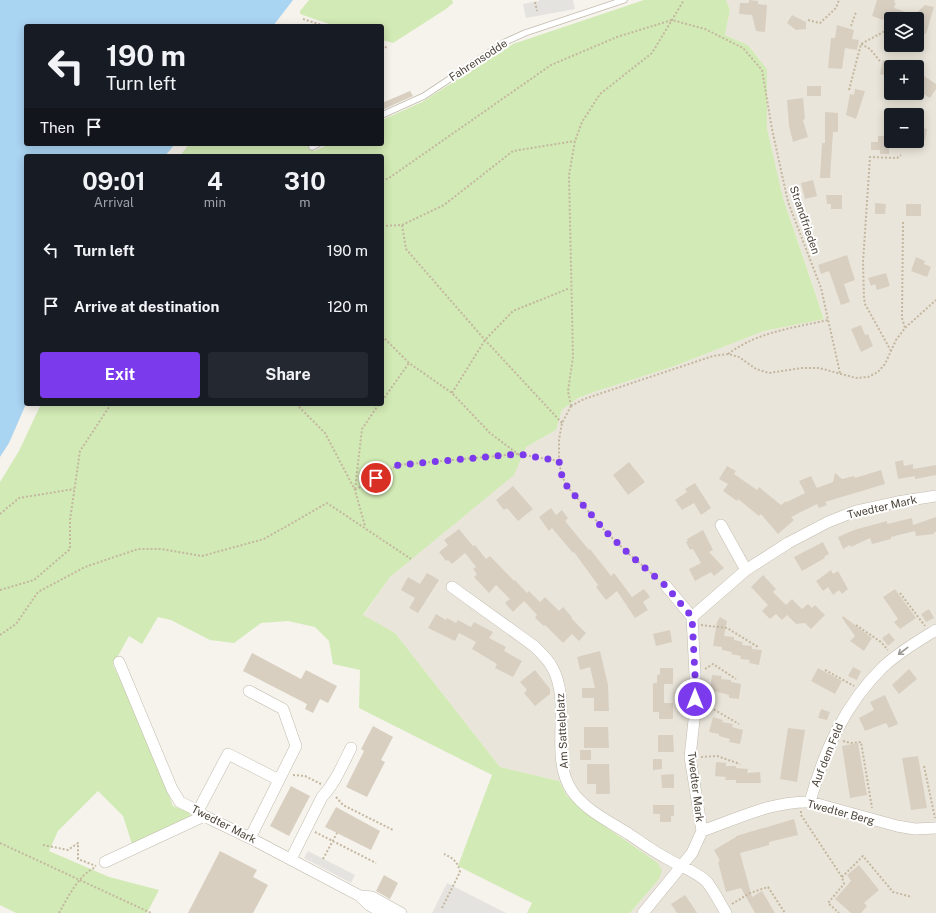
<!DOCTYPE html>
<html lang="en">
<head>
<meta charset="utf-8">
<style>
	:root { --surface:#171b24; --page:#242831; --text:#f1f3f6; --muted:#9ea1a6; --accent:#7c3aed }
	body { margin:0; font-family:"Public Sans",sans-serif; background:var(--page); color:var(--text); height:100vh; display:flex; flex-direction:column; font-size:15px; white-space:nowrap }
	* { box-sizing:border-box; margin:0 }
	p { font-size:13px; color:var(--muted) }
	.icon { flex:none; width:22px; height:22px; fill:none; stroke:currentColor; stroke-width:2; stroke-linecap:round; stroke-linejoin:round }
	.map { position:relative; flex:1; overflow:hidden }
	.drawer { position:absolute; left:24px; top:154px; width:360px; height:252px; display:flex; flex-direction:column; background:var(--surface); border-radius:4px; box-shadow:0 2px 10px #0003 }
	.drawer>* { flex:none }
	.guide { position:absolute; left:24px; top:24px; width:360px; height:122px; border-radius:4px; box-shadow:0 2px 10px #0003; background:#171b24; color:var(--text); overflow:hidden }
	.buttons { position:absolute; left:884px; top:12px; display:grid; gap:8px }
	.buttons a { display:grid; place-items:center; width:40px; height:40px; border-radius:4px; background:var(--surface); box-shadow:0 2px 10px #0003; font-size:20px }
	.pin { position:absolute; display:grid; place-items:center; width:34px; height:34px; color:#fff; margin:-17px; border:2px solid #fff; border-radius:50%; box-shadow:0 1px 4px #0007 }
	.me { position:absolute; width:44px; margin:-22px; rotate:0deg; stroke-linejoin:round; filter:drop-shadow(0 0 3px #0008) }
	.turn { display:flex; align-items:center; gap:14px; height:84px; padding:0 16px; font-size:18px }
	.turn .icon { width:52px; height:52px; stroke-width:2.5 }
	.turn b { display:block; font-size:28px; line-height:34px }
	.then { display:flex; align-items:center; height:38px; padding:0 16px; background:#0003; gap:8px; font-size:15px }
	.eta { display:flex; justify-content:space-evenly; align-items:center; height:68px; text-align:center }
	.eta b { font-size:24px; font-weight:700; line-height:28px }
	.action { display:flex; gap:8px; margin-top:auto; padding:8px 16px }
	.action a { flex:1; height:46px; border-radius:4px; background:var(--accent); color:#fff; font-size:16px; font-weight:700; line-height:46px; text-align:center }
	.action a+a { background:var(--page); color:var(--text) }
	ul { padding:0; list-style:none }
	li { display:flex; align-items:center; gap:12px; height:56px; padding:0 16px }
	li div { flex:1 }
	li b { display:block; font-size:15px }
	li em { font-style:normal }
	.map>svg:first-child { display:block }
	.residential { fill:#eae5da; fill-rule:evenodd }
	.green { fill:#d2eab5 }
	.parking { fill:#e5e3e0 }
	.water { fill:#a9d4f2 }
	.building { fill:#d8cfc1 }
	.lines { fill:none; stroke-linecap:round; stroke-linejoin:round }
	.lane-casing { stroke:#c2bbae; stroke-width:7 }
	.street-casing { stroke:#c2bbae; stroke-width:12 }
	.path { stroke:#c4b79f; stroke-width:2; stroke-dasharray:2 2; stroke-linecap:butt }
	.lane { stroke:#fff; stroke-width:5.5 }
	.street { stroke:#fff; stroke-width:11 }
	.oneway { stroke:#9c9892 }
	.route { stroke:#7c3aed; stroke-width:7; stroke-dasharray:0 12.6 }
	.labels { text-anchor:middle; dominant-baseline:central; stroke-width:4; stroke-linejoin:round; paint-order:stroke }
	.street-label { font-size:11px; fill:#4b4439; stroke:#fff }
</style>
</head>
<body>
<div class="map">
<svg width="936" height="913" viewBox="0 0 936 913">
	<rect width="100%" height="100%" fill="#f6f3ec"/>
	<!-- residential -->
	<path class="residential" d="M726,0H936V913H630L659,879L658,863L587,814L567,796L559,781L500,767L395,633L363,616L390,577L513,475L526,447L556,430L562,410L578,398L594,392L672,367L764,331L824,318L783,198L767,128V69L748,45L725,35L730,10ZM891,19H917V45H891ZM891,67H917V93H891ZM891,115H917V141H891Z"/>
	<!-- green -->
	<path class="green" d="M309,0H452L453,3L446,9L393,43L382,40V26H335L300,14V11Z
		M644,0H726L730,10L725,35L748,45L767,69V128L783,198L824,319L764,331L672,367L594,392L578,398L562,410L556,430L526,447L514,475L390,577L363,615L395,633L500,767L559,781L567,796L587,814L658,863L662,871L659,879L630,913H527L532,903L458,866L492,775L359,708L360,670L333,664L329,641L315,627L288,621L261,623L234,643L210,640L171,620L158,617L142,644L129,636L113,665L137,714L173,806L189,812L192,818L133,847L123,816L98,791L58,831L49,851L109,877L159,890L147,913H16L0,905V482L19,451L41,404H382V156H180L189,144H310L314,151L330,144H382V120L422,102L513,44Z"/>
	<!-- parking -->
	<path class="parking" d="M539,0H573L575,9L526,18L523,4L539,1Z
		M308,851L355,875L351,883L304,858Z
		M447,883L506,913H432Z"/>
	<!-- water -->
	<path class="water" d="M0,0H293L273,26H26V144H175L165,156H26V404L9,443L0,457Z"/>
	<!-- building -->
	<path class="building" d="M749,0L758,1V4L767,5L765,32L756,31L752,15L739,14L740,3H749Z
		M877,0H895L894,2L896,3L894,8L914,15L925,5L934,7L926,34L917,31V19H887L884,18L883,20L872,16Z
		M792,15L806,22V29L796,30L787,23Z
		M837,25L854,30L852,39L859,40L857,50L845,48L842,69L828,68L831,38H835Z
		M883,60L891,62V77L880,74Z
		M924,76L936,84V89L930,98L917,90V87Z
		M807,86H821V96H807Z
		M855,89L865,91L856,119L846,115L850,94L854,95Z
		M410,91L413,96L382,110V103Z
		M803,98L805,119L803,120L808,137L793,142L789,126L787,100Z
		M825,112L838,113V132H833L830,178H820L822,143H825Z
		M917,127L927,129L925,140L917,138Z
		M878,136H890L889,154H880V150H871V142H878Z
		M813,180L817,196L805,199L801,183Z
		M826,195H842V209H831V204H827Z
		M875,203L886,204L885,214H875Z
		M906,204H921V216H906Z
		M847,255L855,280L844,284L850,302L841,305L829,271L821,274L818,265Z
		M916,257L925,261L924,264L931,267L927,277L911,271Z
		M886,273L890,286L877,290L875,284L871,286L868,278Z
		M861,325L865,335L868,334L873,346L861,352L851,329Z
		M903,460L904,466L913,464V469L936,465V475L915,479V476L898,479L895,462Z
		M629,462L645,482L628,495L613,475Z
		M727,466L736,471L734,474L757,490L759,487L781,505L786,501L787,502L805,493L799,481L811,476L817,488L833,482L835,473L842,479L854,476L855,478L881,470L885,484L825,502L827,505L819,508L817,504L791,517L794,520L778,534L761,514L759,516L738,499L737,501L723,491L728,484L719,479Z
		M695,483L711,508L701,515L694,503L682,510L675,500L687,492L685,489Z
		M513,486L533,509L518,521L507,508L504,510L496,500Z
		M551,508L556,515L562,510L568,518L565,521L589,550L590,549L611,576L614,573L632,597L644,589L650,597L643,602L648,610L635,618L617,591L606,600L596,587L598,585L574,552L573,553L552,528L549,531L539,517Z
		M936,517V532H934V534L916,536L915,531L891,537V539L872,544L870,538L851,547L850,545L843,549L838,537L854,530L887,521V524L912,518L913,525Z
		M459,529L473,546L475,545L486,559L490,556L514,581L515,580L527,593L529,591L540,602L545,597L559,611L563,607L572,617L571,618L586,633L579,641L572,634L563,643L545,625L544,626L535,618L537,615L524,601L513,612L505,603L510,599L496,585L489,593L474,577L477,574L473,569L476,567L465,553L452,564L448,560L446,561L439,552L448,545L444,540Z
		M703,530L713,550L709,552L724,568L714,576L711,572L695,581L689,569L701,563L693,549L690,550L686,542L688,541L687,539Z
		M823,542L829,554L824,557L825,558L802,571L794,557Z
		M831,570L833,574L838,571L848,589L842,594L839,590L833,595L828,587L823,591L816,581Z
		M427,573L439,580L418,613L409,608L415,598L401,590L408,577L420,584Z
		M763,575L776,589L773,592L786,605L792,599L802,609L808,604L812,608L815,605L825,615L811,629L805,623L796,624L787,615L782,620L776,614L770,619L762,611L768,605L751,587Z
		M895,589L916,618L900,629L894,622L898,619L883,597Z
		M929,609L934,618L926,622L921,614Z
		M436,614L446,620L447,618L456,623L458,620L471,627L474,622L493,632L489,638L506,647L504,651L522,661L513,677L495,668L497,664L472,649L476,642L459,633L455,641L428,628Z
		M843,616L872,638L864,651L850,641L855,636L842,618Z
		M720,617L727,621L724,636L734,637V640L743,642L742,645L752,646V649L762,650L759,665L749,663L750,660L740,659L741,656L731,654L732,652L722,650V647L713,646L717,622Z
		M670,630L672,642L656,646L653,634Z
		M889,633L895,640L888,646L882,638Z
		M600,651L608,685L609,711H594V698H582V688H595L590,667L580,670L577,657Z
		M252,653L301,679L306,670L337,686L328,703L320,699L313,713L305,709L307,704L243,671Z
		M853,667L861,671L857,680L848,676Z
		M660,668H673V684H664V703H673V719H659V712H653V683H657V675L660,674Z
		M818,668L842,681L835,694L811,681Z
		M909,669L917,679L899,694L892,685Z
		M535,670L550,689V694L535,706L524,693L527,690L520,682Z
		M712,675L722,676L721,679L731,680V682L741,684L739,699L729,698V695L710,690Z
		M885,695L898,724L889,728L886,723L865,731L859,718L874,710L870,702Z
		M821,709L830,712L827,720L818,718Z
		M713,717L723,720L722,722L733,724L732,727L743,730L740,744L729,742L730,739L719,736V734L709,732Z
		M373,726L393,737L381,760L385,762L367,797L346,787L364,751L361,749Z
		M584,727H608L609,748H584Z
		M788,728L805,730L797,782L780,779Z
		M658,735H673L674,752H658Z
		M858,743L867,795L850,798L842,746Z
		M580,750H591V760H580Z
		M918,756L927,808L911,810L902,758Z
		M653,759H662V769L653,770Z
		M716,762L726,763V766H736V768L748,769L747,773L760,772L761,783H736V780H725L726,777L715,776Z
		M587,764H609L610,794H596V784H587Z
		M674,774V788H662L661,775Z
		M291,786L310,796L289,836L270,826Z
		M653,805H674V816H671V822H660V814H653Z
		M336,807L380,831L371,850L325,827Z
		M794,819L798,835L769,842V845L740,853L752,897L762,891L775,913H755L741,888L726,892L718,862L720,861L714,850L736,837V836Z
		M220,851L257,870L253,877L268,885L253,913H188Z
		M859,865L879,890L864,903L867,906L861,913H851L835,899L851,881L847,875Z
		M384,875L398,883L390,899L376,891Z
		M685,895L692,905L697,913H677L671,904Z"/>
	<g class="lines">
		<!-- lane casing -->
		<g class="lane-casing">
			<path id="lane" d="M382,115L424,96L505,42L525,33L624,0
				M312,147L318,144"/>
		</g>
		<!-- street casing -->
		<g class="street-casing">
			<path id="street" d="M721,525L746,570
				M452,587L534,646C541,653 548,659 552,667C573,704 548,755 572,791C585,810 610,822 629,834C642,843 654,852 668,859C681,867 696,871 707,882C714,891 720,903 726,913
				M692,617L746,570L788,543L828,522L856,511L897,502L936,496
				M119,662L172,789L180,802L198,811L204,816L250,838L360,896L372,897L401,913
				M249,691L283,709L296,746L250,838
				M810,802C824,751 845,704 883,667C899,652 918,641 936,630
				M198,811L228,754L279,780
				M702,831C737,819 771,801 810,802L897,826L915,829L936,828
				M291,859L322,797C335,783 342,766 351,748
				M105,862L204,816
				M360,896L369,905L384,913
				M643,913L692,853L702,831L690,757L695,711V675L692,617L666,586"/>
		</g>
		<!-- path -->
		<path class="path" d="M535,2L537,11
			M303,19L325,26
			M808,20L820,23L836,8L839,0
			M851,26L856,12
			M382,44L385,46L387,50
			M861,44L870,49L880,61
			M849,90L861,44L885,31
			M382,181L389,178L551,65L617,37L672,20L705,29L743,48L762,70L772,129L788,202L821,288L840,373
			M903,222L902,318L905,328
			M402,225L406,249L485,340L562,423
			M382,226L402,225L444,205L513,151L575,141
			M382,336L409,363L452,393L490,433L518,454L559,461
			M891,351L865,304L864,298L863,262L870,157L897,158L901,155
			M728,354C757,332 793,328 828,320
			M452,393L485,340L513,311L570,288
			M382,401L409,363
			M296,404L325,433L355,490L365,526
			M571,406L568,391L573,357L569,175L575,141L582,122L600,94L652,53L684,0
			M571,406L584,399L713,356L728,354L739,357L756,369L769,373L802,368H819L856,378L868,377L878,372L885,364L896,340L905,328L936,300
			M571,406L562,423L559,440V461L561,473L566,485L606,532L629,554L658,579
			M355,489L362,429L379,404
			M355,490L398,465L518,454
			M0,514L19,498L74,489
			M0,590L34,580L70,549V520L80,451L111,404
			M900,593L925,626
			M701,625L727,628L758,647
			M856,625L881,642L888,650
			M0,635L16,624L38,592L85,567L138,549H161L202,556L264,539L327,503L411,559
			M705,669L713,664L736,679
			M825,670L854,686
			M706,709H713L739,724
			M843,741L851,743L861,742L872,808
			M701,757L717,756L740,764
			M924,766L935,818
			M293,775L305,776L321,784
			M336,797L343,805L393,830
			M801,811V815L842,877L844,884L828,903L839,913
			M315,832L376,863
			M0,843L151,913
			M43,845L68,850L78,843V859L96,866
			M323,859L337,833
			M842,877L863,856L893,892L912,897
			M732,904L750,893L768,887L785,913
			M442,908L460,872C458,862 453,858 444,854
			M59,913C69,896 78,875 96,867"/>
		<!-- lane -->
		<use href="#lane" class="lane"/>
		<!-- street -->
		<use href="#street" class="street"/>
	</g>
	<!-- one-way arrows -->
	<defs><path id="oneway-shaft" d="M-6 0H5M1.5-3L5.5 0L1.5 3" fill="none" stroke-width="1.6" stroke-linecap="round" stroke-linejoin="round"/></defs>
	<use class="oneway" href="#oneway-shaft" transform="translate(903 651) rotate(143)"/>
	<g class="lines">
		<!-- route -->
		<path class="route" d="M376,478L398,465L518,454L559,461L561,473L566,485L606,532L629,554L666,586L692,617L695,675V699"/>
	</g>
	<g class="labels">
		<!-- street labels -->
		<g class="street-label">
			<text transform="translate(478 60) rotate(-33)">Fahrensodde</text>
			<text transform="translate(805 220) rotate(71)">Strandfrieden</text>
			<text transform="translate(882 507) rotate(-13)">Twedter Mark</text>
			<text transform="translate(562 731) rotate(-93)">Am Sattelplatz</text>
			<text transform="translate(827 755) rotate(-68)">Auf dem Feld</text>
			<text transform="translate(696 787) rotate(83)">Twedter Mark</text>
			<text transform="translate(841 812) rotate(15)">Twedter Berg</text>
			<text transform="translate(224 824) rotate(27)">Twedter Mark</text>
		</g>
	</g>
</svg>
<div class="buttons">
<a><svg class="icon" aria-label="layers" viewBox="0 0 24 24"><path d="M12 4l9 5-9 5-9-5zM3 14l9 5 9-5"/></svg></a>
<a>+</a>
<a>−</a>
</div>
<div class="pin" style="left:376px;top:478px;background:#d93025"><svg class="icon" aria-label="arrive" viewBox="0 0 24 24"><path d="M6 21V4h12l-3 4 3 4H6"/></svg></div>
<svg class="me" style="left:695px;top:699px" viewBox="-20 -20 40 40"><circle r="17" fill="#7c3aed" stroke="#fff" stroke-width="3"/><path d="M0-11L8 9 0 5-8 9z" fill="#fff"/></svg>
<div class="guide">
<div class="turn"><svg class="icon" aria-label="left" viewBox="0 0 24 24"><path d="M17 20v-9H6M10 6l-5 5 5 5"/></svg><div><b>190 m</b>Turn left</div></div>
<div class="then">Then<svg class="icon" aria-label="arrive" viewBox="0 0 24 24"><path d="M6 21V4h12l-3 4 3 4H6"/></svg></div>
</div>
<section class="drawer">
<div class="eta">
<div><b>09:01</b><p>Arrival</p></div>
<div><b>4</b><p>min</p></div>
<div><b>310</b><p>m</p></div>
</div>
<ul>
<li><svg class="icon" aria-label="left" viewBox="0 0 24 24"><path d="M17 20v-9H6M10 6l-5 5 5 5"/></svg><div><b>Turn left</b></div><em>190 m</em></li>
<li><svg class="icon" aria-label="arrive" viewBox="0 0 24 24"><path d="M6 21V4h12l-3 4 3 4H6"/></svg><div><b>Arrive at destination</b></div><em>120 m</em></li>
</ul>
<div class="action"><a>Exit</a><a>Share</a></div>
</section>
</div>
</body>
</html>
